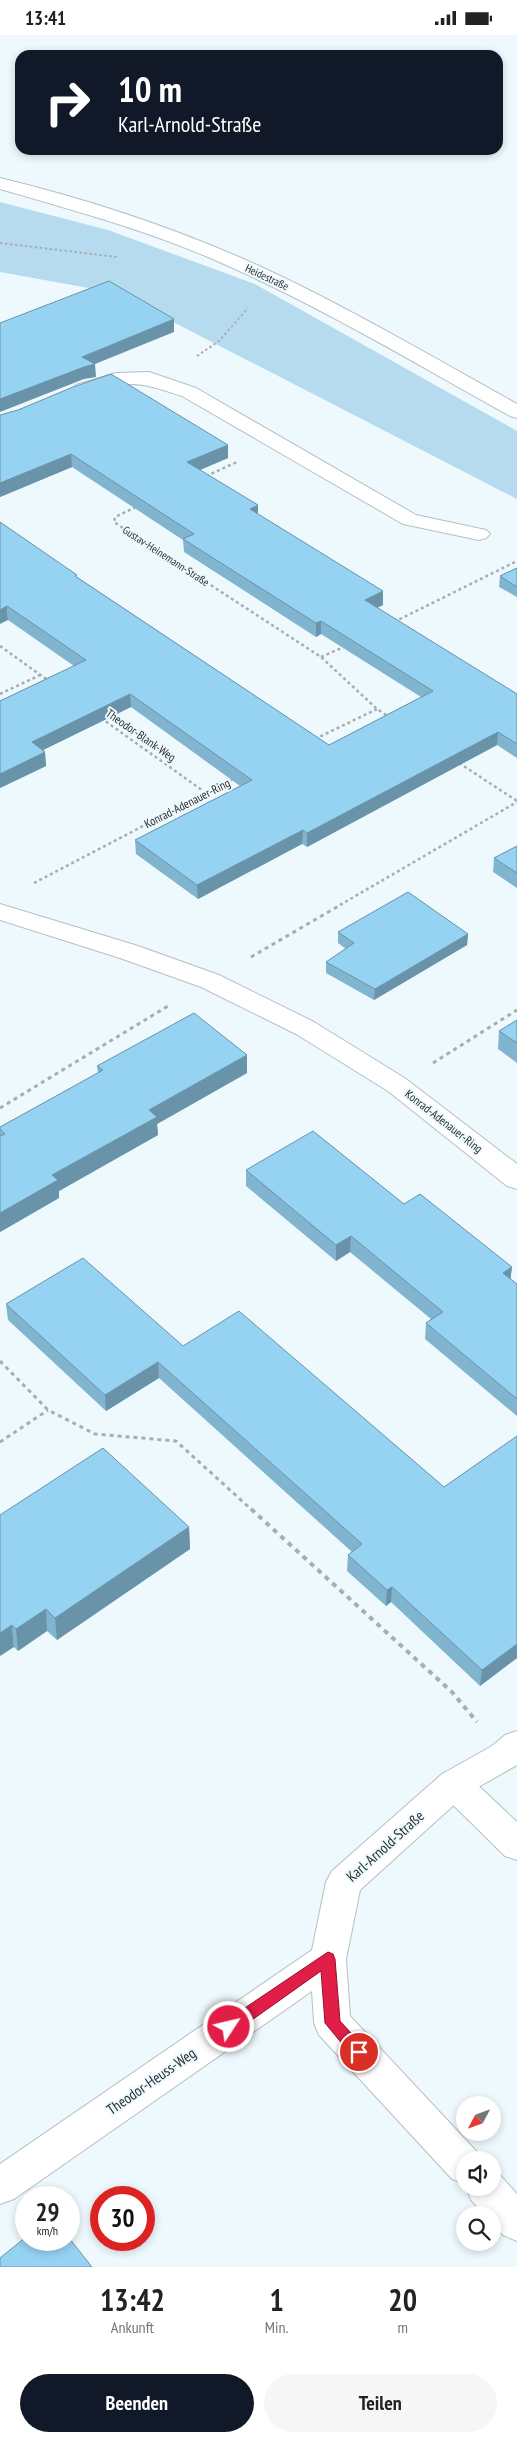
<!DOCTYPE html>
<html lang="de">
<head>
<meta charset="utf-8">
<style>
	:root { --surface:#fff; --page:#f6f6f6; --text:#222; --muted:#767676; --accent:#111827 }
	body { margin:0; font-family:"PT Sans Narrow",sans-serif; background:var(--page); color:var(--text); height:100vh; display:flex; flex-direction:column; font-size:19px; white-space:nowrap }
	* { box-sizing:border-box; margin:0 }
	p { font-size:16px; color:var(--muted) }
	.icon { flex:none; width:28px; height:28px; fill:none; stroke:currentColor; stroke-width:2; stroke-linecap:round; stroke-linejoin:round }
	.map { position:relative; height:2232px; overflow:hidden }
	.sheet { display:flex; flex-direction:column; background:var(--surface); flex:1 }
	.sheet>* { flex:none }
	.top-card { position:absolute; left:15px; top:15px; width:488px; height:105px; border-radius:15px; box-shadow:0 2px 8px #0003; background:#111827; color:#fff; overflow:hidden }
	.needle { width:32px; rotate:229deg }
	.buttons { position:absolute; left:456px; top:2061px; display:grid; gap:10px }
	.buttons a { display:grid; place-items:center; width:45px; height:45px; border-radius:50%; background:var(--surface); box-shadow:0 2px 8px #0003; font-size:25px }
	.speed { position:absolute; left:15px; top:2151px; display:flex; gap:10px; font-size:25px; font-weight:700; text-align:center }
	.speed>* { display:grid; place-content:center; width:65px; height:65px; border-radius:50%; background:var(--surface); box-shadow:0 2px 8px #0003; line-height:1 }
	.speed small { font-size:12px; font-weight:400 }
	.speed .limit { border:8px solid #d22; background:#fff; color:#111 }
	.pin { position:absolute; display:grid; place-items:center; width:42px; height:42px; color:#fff; margin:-21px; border:2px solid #fff; border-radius:50%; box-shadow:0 1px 5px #0007 }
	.me { position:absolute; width:55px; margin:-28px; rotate:55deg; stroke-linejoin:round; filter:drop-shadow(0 0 4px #0008) }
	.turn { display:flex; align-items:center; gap:18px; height:105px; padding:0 20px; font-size:22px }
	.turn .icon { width:65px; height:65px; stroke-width:2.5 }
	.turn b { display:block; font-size:35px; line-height:42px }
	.eta { display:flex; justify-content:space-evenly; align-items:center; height:85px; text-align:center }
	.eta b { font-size:30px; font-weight:600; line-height:35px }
	.cta { display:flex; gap:10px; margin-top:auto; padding:10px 20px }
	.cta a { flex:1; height:58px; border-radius:30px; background:var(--accent); color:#fff; font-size:20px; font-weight:600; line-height:58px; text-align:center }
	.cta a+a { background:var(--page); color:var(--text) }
	.status { display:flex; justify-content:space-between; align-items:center; height:35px; padding:0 25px; background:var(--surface); direction:ltr }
	.status svg { height:14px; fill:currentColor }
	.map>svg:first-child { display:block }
	.green { fill:#b7dbee }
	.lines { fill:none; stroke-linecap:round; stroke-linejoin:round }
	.service-casing { stroke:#b5bfc4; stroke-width:2 }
	.minor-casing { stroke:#b5bfc4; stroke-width:2 }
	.path-far3 { stroke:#a6aeb2; stroke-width:2; stroke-dasharray:2.5 2.5; stroke-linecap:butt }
	.path-far2 { stroke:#a6aeb2; stroke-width:2.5; stroke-dasharray:3 3; stroke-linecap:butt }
	.path-far1 { stroke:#a6aeb2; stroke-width:3; stroke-dasharray:4 4; stroke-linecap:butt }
	.path { stroke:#a6aeb2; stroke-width:4; stroke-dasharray:5 5; stroke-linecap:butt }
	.service { fill:#fff; fill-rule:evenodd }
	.minor { fill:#fff; fill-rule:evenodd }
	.wall { fill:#81b5cf }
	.shaded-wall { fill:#6993a9 }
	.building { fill:#96d2f1; stroke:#6993a9 }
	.route { fill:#e11d48; stroke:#92132f }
	.labels { text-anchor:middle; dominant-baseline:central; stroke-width:4; stroke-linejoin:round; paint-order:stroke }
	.far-street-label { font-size:11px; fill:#2b2f31; stroke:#eef9fe }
	.street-label { font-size:12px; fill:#2b2f31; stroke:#eef9fe }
	.near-street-label { font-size:15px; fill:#2b2f31; stroke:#eef9fe }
</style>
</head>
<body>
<div class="status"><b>13:41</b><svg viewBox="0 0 49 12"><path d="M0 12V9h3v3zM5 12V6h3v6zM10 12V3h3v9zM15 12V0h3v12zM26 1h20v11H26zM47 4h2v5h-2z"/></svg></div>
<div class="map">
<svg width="517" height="2232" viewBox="0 0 517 2232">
	<rect width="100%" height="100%" fill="#eef9fe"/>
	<!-- green -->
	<path class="green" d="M0,167L108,195L255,249L517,396V464L144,272L94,254L0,237Z"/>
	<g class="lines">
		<!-- service casing -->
		<g class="service-casing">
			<path id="service" d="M0,143C87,164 175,193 257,230C346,271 431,321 517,369V383L510,381C413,327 318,270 215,225C146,195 72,175 0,154Z
				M454,1734L466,1739L517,1787V1825L505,1821L442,1759L437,1749L442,1739Z"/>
		</g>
		<!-- minor casing -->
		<g class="minor-casing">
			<path id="minor" d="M149,337L196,353L416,480L486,495L490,499L486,503L479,505L403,489L182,361C160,354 141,346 118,350C103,352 91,362 76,358L73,354L76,350L116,338Z
				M0,869L138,911L219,940L314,987L406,1044L517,1129V1154L507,1151L388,1056L296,999L201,952L120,923L0,885Z
				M517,1696V1730L466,1759L360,1855L346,1924L350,1981L478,2118L481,2125H465V2149L452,2144L319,2000L314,1988L312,1956L14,2164L0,2169V2129L312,1915L326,1847L332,1836L442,1739L492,1711L505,1700Z
				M492,2137L499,2139L517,2159V2206L503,2200L492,2188V2180H485L471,2165L466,2152H492Z"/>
		</g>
		<!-- path-far3 -->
		<path class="path-far3" d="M0,208L117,222
			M197,321L219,306L248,273"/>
		<!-- path-far2 -->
		<path class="path-far2" d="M206,441L237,427
			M136,472L115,482L114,487L321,622L377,674L389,682
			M394,587L517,526
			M0,611L49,646
			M321,622L346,611
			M0,659L40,640
			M101,683L206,758
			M315,704L377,674
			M459,728L517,766
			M34,848L235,743
			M340,870L517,767"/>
		<!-- path-far1 -->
		<path class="path-far1" d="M251,922L342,869
			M433,1028L517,975
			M0,1073L168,971
			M0,1326L48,1375L95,1399L176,1406L252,1475
			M0,1407L48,1375"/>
		<!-- path -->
		<path class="path" d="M251,1474L452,1657L477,1687"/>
		<!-- service -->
		<use href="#service" class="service"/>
		<!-- minor -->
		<use href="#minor" class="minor"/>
	</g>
	<!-- wall -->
	<path class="wall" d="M0,380L228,410V423L200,435L258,479L383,570L377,573L517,659V723L497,710L307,812L302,809L198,864L136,819L135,805L240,751L131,672L43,715L45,717L46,731L0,753V666L74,631L8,585L0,487L77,542L329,710L421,662L321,599L316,602L184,517L183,505L72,432L0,462Z
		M517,533V562L499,552L500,541Z
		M517,811V853L493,837L494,823Z
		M338,897L468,899L467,910L374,965L326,938V927L346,914L338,908Z
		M517,985V1028L498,1014L499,996Z
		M247,1020V1038L157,1089L158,1100L59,1156V1163L0,1197V1092L98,1038L97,1031Z
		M246,1135L404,1169L512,1232L510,1244L517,1249V1381L425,1304L426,1288L431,1284L350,1217L336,1226L246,1151Z
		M6,1269L183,1311L444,1452L517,1401V1623L480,1651L391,1567L386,1571L347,1536L348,1520L352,1517L159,1343L106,1376L8,1285Z
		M0,1480L189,1492L190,1514L57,1605L47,1596L18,1616L14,1612Z"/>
	<!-- shaded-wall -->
	<path class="shaded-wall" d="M174,284V297L95,329L96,342L84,344L0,377V364L82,322Z
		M228,410V423L188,440L187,427Z
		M71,419L72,432L0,462V448Z
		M258,470V483L250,474Z
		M383,556V570L364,579L365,565Z
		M7,571L8,585L0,589V575Z
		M321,586V599L316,602V588Z
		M130,659L131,672L33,720L32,707Z
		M498,697L497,710L307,812V798Z
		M45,717L46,731L0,753V739Z
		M303,795L302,809L198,864L197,850Z
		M468,899L467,910L374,965L375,954Z
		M247,1020V1038L157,1089L158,1100L59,1156V1163L0,1197V1178L52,1140L149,1075Z
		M351,1201L350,1217L336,1226V1210Z
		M512,1232L510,1248L503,1238Z
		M158,1327L159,1343L106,1376L105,1360Z
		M189,1492L190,1514L57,1605L55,1583Z
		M392,1552L391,1567L386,1571L387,1555Z
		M46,1574L47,1596L18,1616L16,1594Z
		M12,1590L14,1612L0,1621V1598Z
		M517,1609V1623L480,1651L482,1635Z"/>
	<!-- building -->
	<path class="building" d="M109,246L174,284L82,322L95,329L84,332L0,364V288Z
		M111,339L228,410L187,427L258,470L250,474L383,556L365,565L517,659V709L498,697L307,798L303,795L197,850L135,805L252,745L130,659L32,707L45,717L0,739V666L86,625L7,571L0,575V487L77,540L75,541L329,710L433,656L321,586L316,588L183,504L194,499L71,419L0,448V380L18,375L73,352Z
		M517,533V552L500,541Z
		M517,811V838L494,823Z
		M408,857L468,899L375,954L326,927L354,908L338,897Z
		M194,978L247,1020L149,1075L157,1082L52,1140L58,1145L0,1178V1101L5,1099L0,1094V1092L103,1035L97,1031Z
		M517,985V1008L499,996Z
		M313,1096L404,1169L420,1159L512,1232L503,1238L517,1249V1364L426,1288L443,1277L351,1201L336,1210L246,1135Z
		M83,1223L183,1311L239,1276L444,1452L517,1401V1609L482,1635L392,1552L387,1555L348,1520L362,1509L158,1327L105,1360L6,1269Z
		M103,1413L189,1492L55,1583L46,1574L16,1594L12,1590L0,1598V1480Z
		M26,2202V2205H69V2203L92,2232H0V2223Z"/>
	<!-- route -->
	<path class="route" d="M328,1917L333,1919L335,1924L340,1986L364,2012L366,2017L364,2022L359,2024L353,2022L325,1988L321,1936L235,1997L229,1999L224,1997L222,1992L224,1987Z"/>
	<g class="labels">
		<!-- far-street labels -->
		<g class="far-street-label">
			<text transform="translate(267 242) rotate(25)">Heidestraße</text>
			<text transform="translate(166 521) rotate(33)">Gustav-Heinemann-Straße</text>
		</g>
		<!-- street labels -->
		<g class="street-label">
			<text transform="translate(141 700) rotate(35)">Theodor-Blank-Weg</text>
			<text transform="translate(187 768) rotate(-27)">Konrad-Adenauer-Ring</text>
			<text transform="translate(444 1086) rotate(38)">Konrad-Adenauer-Ring</text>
		</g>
		<!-- near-street labels -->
		<g class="near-street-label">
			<text transform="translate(385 1811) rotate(-42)">Karl-Arnold-Straße</text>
			<text transform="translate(151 2046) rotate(-35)">Theodor-Heuss-Weg</text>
		</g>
	</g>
</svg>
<div class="buttons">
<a><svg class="needle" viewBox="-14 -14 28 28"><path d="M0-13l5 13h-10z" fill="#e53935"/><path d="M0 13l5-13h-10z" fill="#767676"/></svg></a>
<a><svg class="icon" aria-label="sound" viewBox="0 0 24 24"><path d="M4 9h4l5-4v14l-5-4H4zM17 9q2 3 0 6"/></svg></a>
<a><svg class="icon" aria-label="search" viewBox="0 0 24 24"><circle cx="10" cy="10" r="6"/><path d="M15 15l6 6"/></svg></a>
</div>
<div class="speed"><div>29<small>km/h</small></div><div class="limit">30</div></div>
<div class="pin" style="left:359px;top:2017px;background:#d93025"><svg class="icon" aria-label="arrive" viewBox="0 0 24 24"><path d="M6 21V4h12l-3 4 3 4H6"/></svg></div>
<svg class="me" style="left:229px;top:1992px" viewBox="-20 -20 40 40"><circle r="17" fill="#e11d48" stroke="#fff" stroke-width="3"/><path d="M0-11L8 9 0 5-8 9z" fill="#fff"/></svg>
<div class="top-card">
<div class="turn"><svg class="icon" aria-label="right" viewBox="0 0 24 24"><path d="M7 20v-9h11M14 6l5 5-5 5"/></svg><div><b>10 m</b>Karl-Arnold-Straße</div></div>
</div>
</div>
<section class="sheet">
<div class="eta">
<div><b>13:42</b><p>Ankunft</p></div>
<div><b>1</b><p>Min.</p></div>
<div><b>20</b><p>m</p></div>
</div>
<div class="cta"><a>Beenden</a><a>Teilen</a></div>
</section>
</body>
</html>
